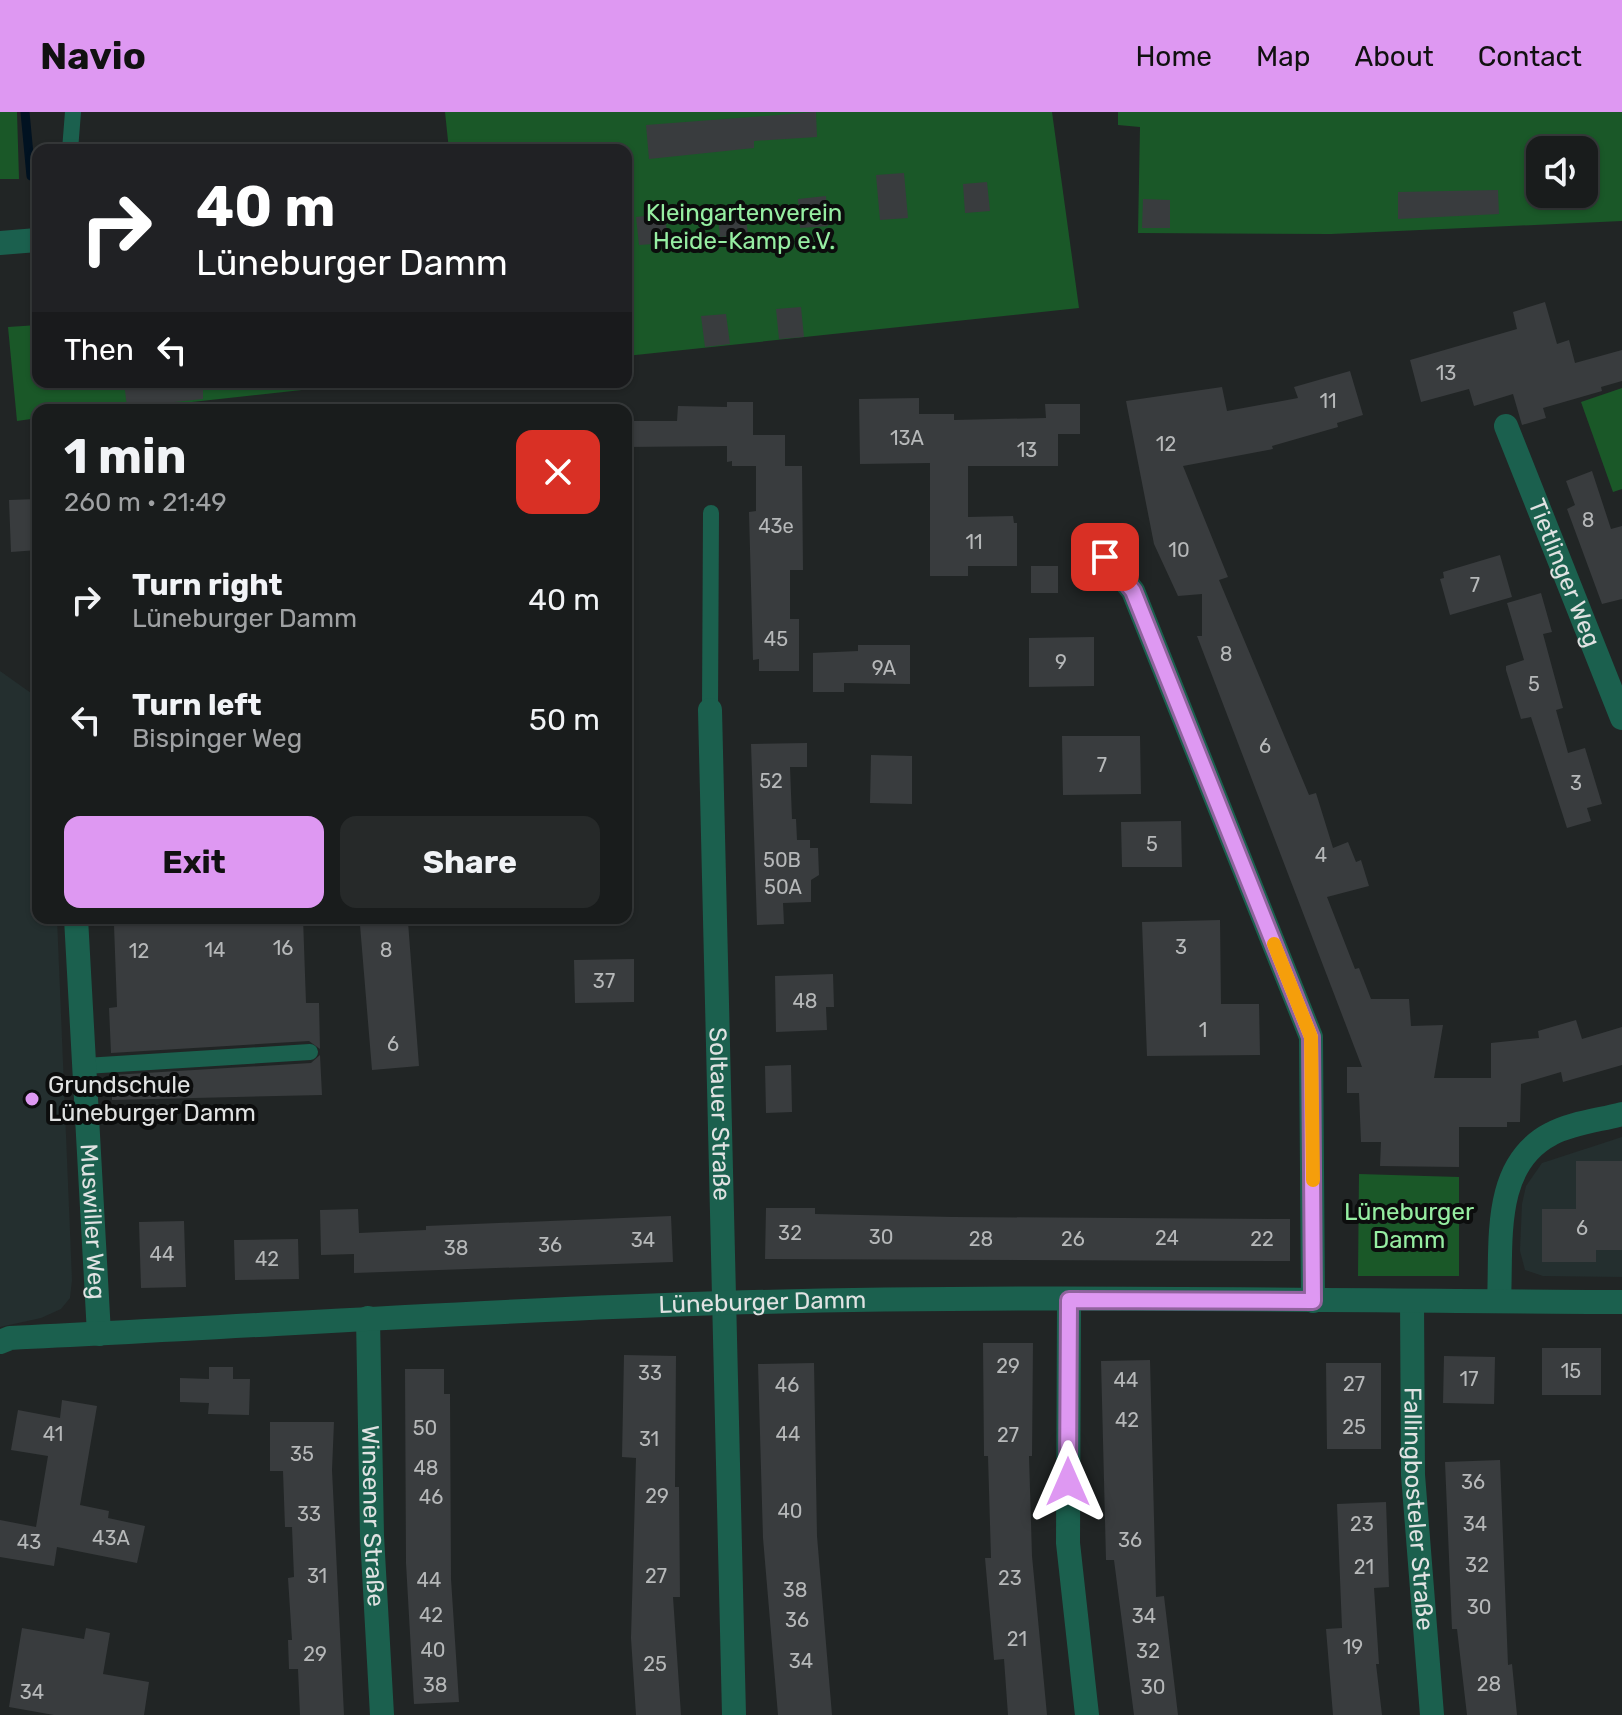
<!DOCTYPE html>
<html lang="en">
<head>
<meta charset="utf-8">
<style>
	:root { --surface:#191c1c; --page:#262929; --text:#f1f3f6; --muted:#9fa1a3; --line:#373a3b; --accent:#de98f2 }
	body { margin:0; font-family:Rubik,sans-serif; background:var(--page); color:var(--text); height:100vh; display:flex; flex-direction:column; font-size:30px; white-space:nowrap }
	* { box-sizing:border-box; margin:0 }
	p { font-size:26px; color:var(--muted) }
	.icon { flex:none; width:44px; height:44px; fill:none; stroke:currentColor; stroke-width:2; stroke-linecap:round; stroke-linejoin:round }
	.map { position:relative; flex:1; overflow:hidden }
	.panel { position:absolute; left:32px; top:292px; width:600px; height:520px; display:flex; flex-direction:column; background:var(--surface); border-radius:16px; box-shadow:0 2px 6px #0004,0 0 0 2px var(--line) }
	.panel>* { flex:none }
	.banner { position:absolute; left:32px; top:32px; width:600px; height:244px; border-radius:16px; box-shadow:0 2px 6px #0004,0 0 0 2px var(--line); background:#202124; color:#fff; overflow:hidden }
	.fabs { position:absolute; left:1526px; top:24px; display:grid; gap:16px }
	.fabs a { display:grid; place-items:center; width:72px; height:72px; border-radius:16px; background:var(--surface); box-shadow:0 2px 6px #0004,0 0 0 2px var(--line); font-size:40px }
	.pin { position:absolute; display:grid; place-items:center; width:68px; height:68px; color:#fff; margin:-34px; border-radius:16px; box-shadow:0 4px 12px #0006 }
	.me { position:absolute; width:88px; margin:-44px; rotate:0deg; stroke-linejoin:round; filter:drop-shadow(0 0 6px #0008) }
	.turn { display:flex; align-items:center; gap:28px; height:168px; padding:0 32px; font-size:36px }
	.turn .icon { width:104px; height:104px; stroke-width:2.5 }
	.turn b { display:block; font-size:56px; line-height:68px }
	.then { display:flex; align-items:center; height:76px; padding:0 32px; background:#0003; gap:16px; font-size:30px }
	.round { display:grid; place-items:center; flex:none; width:84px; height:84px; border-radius:16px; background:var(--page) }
	.summary { display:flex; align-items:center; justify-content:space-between; height:136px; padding:0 32px }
	h1 { font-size:48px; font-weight:700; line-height:60px }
	.action { display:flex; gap:16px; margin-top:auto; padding:16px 32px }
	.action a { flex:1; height:92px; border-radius:16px; background:var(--accent); color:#111; font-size:32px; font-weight:700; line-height:92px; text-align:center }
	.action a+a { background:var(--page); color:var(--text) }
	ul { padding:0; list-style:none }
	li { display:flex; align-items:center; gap:24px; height:120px; padding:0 32px }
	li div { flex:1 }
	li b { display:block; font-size:30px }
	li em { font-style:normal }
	header { display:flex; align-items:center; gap:48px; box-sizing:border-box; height:112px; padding:0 40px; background:var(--accent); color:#111 }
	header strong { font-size:38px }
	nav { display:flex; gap:44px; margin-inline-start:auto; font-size:28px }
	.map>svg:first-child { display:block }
	.built { fill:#242f2f }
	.green { fill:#1a5828; fill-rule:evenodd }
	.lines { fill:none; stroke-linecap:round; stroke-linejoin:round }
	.stream { stroke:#011221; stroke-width:9 }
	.building { fill:#393c3e }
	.lane { stroke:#1b604e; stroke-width:16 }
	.street { stroke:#1b604e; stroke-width:24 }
	.route-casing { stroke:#90639d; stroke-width:20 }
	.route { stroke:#de98f2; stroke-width:14 }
	.slow { stroke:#f59e0b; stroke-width:14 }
	.poi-dot { fill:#de98f2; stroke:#0c0d0d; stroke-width:3 }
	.labels { text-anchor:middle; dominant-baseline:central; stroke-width:8; stroke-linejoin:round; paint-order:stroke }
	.number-label { font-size:20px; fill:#b6b8b9 }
	.park-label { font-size:24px; fill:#96eea2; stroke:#0c0d0d }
	.street-label { font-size:24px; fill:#e0e2e2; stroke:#0c0d0d }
	.poi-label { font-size:24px; fill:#e0e2e2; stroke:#0c0d0d; text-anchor:start }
</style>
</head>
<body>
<header>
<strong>Navio</strong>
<nav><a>Home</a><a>Map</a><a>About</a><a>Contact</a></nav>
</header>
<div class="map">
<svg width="1622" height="1603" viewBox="0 0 1622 1603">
	<rect width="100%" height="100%" fill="#212525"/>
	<!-- built -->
	<path class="built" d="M0,559L38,586V806H57L72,1168L70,1186L61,1197L41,1206L0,1215Z
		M1622,1025V1165L1543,1164L1525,1158L1520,1139L1522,1092L1526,1074L1542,1051Z"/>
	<!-- green -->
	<path class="green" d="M0,0H17L19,67H0Z
		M445,0H1052L1079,196L626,244V38H449Z
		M1118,0H1622V109L1331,122L1138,121L1140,15L1118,13ZM1540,38H1584V82H1540Z
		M38,213V270H375L119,298H38V306L17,309L8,215Z
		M1622,276V377L1613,380L1581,290Z
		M1359,1062L1459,1065V1164H1358Z"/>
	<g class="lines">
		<!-- stream -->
		<path class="stream" d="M25,0L31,64"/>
	</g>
	<!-- building -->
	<path class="building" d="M816,0L817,25L754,29V36L649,47L646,13Z
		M904,61L908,106L880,108L876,63Z
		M987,70L990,99L965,101L963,72Z
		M1498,78L1499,102L1398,107V80Z
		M826,84L828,114L800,116L798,87Z
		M1143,87L1170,88V116H1142Z
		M744,93L748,122L720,125L717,96Z
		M665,102L668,131L639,133L636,105Z
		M1545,190L1557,232L1569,228L1575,251L1622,238V269L1601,275L1602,279L1543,296L1546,306L1522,313L1513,282L1474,294L1469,277L1421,290L1410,248L1517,217L1513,200Z
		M801,195L804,225L779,227L776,197Z
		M726,202L730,232L705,235L701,204Z
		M1350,259L1363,303L1337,311L1338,315L1272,334L1273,337L1183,354L1228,465L1219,468L1309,683L1316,681L1333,736L1348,730L1356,750L1361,748L1369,774L1327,785L1355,857L1359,856L1371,887H1409L1411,914L1443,913L1434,966H1491V931L1539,926L1538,919L1576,908L1582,927L1622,915V953L1563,970L1561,960L1521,972L1520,1010H1507V1015H1459V1055L1380,1054L1381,1030H1361L1359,981H1347V955H1362L1197,524H1202V482L1178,484L1154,432L1126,289L1222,275L1227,299L1298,286L1294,275Z
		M124,270H203V287L127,295Z
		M919,286V302H954V308L1046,306L1045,292H1080V322H1058V354H968V405L1013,404L1014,411H1017V454H968V464H930V351L860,352L859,287Z
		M727,290H753V323H785V354H802L803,458H790V507H799V559H759V547L753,548L749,400L756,399V354H732V349L727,350V334L626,335V309H677L678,294L727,295Z
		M1592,359L1611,417L1622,414V487L1602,492L1567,397L1575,393L1566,369Z
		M38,387V438L11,440L9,388Z
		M1500,443L1512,485L1450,503L1440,467L1444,466L1443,460Z
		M1031,454H1058V481H1031Z
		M1541,481L1552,520L1543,522L1563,596L1556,598L1568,641L1585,636L1602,692L1587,696L1591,709L1567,716L1531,605L1521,607L1506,558V554L1524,548L1507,491Z
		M1094,525V574L1029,575V526Z
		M858,533H910V572L844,571V580H813V541L858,539Z
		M1062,624H1140L1141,682L1063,683Z
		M807,631V655H790L792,707H796L797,728H810V736H818L819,763L811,768V790L783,791L784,812L757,813L751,632Z
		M871,643L912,644V692L870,691Z
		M1181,709L1182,755H1122L1121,710Z
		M303,806L306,891H319L320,937L309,929L111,941L109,896L117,895L114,813Z
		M1220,808L1221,892H1259L1260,943L1147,944L1142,810Z
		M408,810L419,954L372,958L360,813Z
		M634,847V890L575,891L574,848Z
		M833,862L834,895H826L827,918L776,920L775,864Z
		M320,943L322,983L112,988V963L311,951Z
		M791,953L792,1000L766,1001L765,954Z
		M1576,1049H1622V1138H1596V1150H1542V1097H1576Z
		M766,1096H815V1102L953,1105L1290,1107V1149L765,1147Z
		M358,1097L359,1121L426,1118V1114L671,1104L673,1150L354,1161V1142L321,1143L320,1098Z
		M184,1109L186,1175L141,1176L139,1110Z
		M298,1127L299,1167L235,1168L234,1128Z
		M983,1231H1033L1032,1344H1029L1032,1444L1047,1603H1008L1004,1547L994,1548L985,1446H991L988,1344H984Z
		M1542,1236H1601V1283H1542Z
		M624,1243L676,1244L675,1375H679L680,1485H673L681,1603H636L631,1526L636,1346L622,1345Z
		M1444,1244L1495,1245L1494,1292L1443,1291Z
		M1150,1248L1156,1485L1164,1484L1178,1603H1134L1114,1448H1106L1101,1249Z
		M814,1251L817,1424L832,1603H778L763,1426L758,1252Z
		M1326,1251H1381V1337H1327Z
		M209,1255H233V1267H250L249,1303L208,1302L209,1291L180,1290V1266L209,1267Z
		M405,1257H444V1282H450L451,1467L459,1590L414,1592L406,1451Z
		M62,1288L97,1294L80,1393L109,1399L108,1406L145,1414L137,1451L57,1435L54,1454L0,1445V1408L36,1415L48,1344L11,1338L18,1298L60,1306Z
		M270,1310H334L332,1358L344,1603H300L298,1557H289L288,1528H292L288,1466L294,1465L292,1415H285L283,1359H270Z
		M1500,1348L1508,1553L1512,1552L1517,1603H1467L1457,1517H1452L1445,1350Z
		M1386,1390L1389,1475L1374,1476L1379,1552H1376L1382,1603H1333L1326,1517L1342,1516L1337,1392Z
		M22,1516L84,1527L86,1516L110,1521L103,1562L149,1570L144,1603H54L9,1595Z"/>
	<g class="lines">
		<!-- lane -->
		<path class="lane" d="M70,38L73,0
			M710,598L711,401
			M85,954L310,940"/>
		<!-- street -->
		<g class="street">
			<path d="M0,131L37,128"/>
			<path id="s1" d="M1506,314L1622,606"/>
			<path d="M1091,427L1133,479L1311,925L1313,1189"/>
			<path id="s2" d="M710,598L734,1603"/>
			<path id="s3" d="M76,806L99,1222"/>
			<path d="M1069,1188L1068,1431L1087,1603"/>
			<path id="s4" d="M1412,1189L1413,1363L1432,1603"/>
			<path d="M1499,1189C1502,1132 1491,1053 1551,1022C1571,1011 1600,1008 1622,1002"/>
			<path id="s5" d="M368,1206L372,1424L382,1603"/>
			<path id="s6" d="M0,1230L10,1226C247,1215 485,1198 722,1191C1022,1182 1322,1189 1622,1190"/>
		</g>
	</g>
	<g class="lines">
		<!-- route casing -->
		<g class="route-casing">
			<path id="route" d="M1068,1370L1069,1188L1313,1189L1311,925L1133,479L1105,445"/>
		</g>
		<!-- route -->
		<use href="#route" class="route"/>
		<!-- slow -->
		<path class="slow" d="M1274,832L1311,925L1313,1068"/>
	</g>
	<!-- markers -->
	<circle class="poi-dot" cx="32" cy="987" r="8"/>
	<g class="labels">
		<!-- number labels -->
		<g class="number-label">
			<text x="1446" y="261">13</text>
			<text x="1328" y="289">11</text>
			<text x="907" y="326">13A</text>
			<text x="1166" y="332">12</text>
			<text x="1027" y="338">13</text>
			<text x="1588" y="408">8</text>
			<text x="776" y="414">43e</text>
			<text x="974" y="430">11</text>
			<text x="1179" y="438">10</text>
			<text x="1475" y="473">7</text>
			<text x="776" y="527">45</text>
			<text x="1226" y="542">8</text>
			<text x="1061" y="550">9</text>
			<text x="884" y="556">9A</text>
			<text x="1534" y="572">5</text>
			<text x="1265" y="634">6</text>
			<text x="1102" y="653">7</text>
			<text x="771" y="669">52</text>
			<text x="1576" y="671">3</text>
			<text x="1152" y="732">5</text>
			<text x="1321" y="743">4</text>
			<text x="782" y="748">50B</text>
			<text x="783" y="775">50A</text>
			<text x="1181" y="835">3</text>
			<text x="283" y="836">16</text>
			<text x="215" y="838">14</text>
			<text x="386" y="838">8</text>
			<text x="139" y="839">12</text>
			<text x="604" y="869">37</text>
			<text x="805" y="889">48</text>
			<text x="1203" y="918">1</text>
			<text x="393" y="932">6</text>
			<text x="1582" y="1116">6</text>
			<text x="790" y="1121">32</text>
			<text x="881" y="1125">30</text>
			<text x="1167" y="1126">24</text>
			<text x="981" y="1127">28</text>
			<text x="1073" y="1127">26</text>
			<text x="1262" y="1127">22</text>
			<text x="643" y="1128">34</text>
			<text x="550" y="1133">36</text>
			<text x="456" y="1136">38</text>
			<text x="162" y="1142">44</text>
			<text x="267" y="1147">42</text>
			<text x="1008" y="1254">29</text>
			<text x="1571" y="1259">15</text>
			<text x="650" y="1261">33</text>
			<text x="1469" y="1267">17</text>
			<text x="1126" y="1268">44</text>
			<text x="1354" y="1272">27</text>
			<text x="787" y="1273">46</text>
			<text x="1127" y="1308">42</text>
			<text x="1354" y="1315">25</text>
			<text x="425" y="1316">50</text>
			<text x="53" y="1322">41</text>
			<text x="788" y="1322">44</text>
			<text x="1008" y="1323">27</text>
			<text x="649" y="1327">31</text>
			<text x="302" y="1342">35</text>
			<text x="426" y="1356">48</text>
			<text x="1473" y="1370">36</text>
			<text x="657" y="1384">29</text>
			<text x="431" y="1385">46</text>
			<text x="790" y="1399">40</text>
			<text x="309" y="1402">33</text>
			<text x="1362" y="1412">23</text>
			<text x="1475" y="1412">34</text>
			<text x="111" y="1426">43A</text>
			<text x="1130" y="1428">36</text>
			<text x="29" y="1430">43</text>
			<text x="1477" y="1453">32</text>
			<text x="1364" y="1455">21</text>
			<text x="317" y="1464">31</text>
			<text x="656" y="1464">27</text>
			<text x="1010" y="1466">23</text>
			<text x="429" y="1468">44</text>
			<text x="795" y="1478">38</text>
			<text x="1479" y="1495">30</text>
			<text x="431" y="1503">42</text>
			<text x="1144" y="1504">34</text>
			<text x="797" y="1508">36</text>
			<text x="1017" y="1527">21</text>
			<text x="1353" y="1535">19</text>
			<text x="433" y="1538">40</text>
			<text x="1148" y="1539">32</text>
			<text x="315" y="1542">29</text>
			<text x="801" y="1549">34</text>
			<text x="655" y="1552">25</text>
			<text x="1489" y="1572">28</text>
			<text x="435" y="1573">38</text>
			<text x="1153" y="1575">30</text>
			<text x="32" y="1580">34</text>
		</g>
		<!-- park labels -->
		<g class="park-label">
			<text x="744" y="101">Kleingartenverein<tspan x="744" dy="28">Heide-Kamp e.V.</tspan></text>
			<text x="1409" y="1100">Lüneburger<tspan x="1409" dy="28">Damm</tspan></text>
		</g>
		<!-- street labels -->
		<g class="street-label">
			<text stroke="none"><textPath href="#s1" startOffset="158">Tietlinger Weg</textPath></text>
			<text stroke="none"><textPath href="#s2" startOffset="404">Soltauer Straße</textPath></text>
			<text stroke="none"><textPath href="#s3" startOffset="304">Muswiller Weg</textPath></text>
			<text stroke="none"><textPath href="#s6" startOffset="764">Lüneburger Damm</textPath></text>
			<text stroke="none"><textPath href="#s4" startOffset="208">Fallingbosteler Straße</textPath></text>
			<text stroke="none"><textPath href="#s5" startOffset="198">Winsener Straße</textPath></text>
		</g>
		<!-- poi labels -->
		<g class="poi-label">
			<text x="48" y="973">Grundschule<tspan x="48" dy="28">Lüneburger Damm</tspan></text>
		</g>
	</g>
</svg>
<div class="fabs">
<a><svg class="icon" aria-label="sound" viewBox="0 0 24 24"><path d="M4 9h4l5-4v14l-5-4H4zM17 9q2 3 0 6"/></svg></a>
</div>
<div class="pin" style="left:1105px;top:445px;background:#d93025"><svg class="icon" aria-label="arrive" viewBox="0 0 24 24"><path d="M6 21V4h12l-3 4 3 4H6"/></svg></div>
<svg class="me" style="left:1068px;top:1370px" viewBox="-20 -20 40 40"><path d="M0-17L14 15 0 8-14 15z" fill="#de98f2" stroke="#fff" stroke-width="4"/></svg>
<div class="banner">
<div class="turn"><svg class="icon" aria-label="right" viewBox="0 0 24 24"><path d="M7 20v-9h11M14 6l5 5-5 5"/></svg><div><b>40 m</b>Lüneburger Damm</div></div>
<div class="then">Then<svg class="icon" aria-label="left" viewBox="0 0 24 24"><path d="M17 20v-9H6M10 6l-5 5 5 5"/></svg></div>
</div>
<section class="panel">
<div class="summary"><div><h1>1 min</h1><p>260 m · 21:49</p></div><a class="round" style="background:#d93025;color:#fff"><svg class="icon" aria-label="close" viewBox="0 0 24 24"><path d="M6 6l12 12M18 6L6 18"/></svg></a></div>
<ul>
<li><svg class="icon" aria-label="right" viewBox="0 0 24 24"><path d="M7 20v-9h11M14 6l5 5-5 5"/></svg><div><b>Turn right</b><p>Lüneburger Damm</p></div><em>40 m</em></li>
<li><svg class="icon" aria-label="left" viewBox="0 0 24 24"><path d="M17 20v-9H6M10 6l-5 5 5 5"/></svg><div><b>Turn left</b><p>Bispinger Weg</p></div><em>50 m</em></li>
</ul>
<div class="action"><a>Exit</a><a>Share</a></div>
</section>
</div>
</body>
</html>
